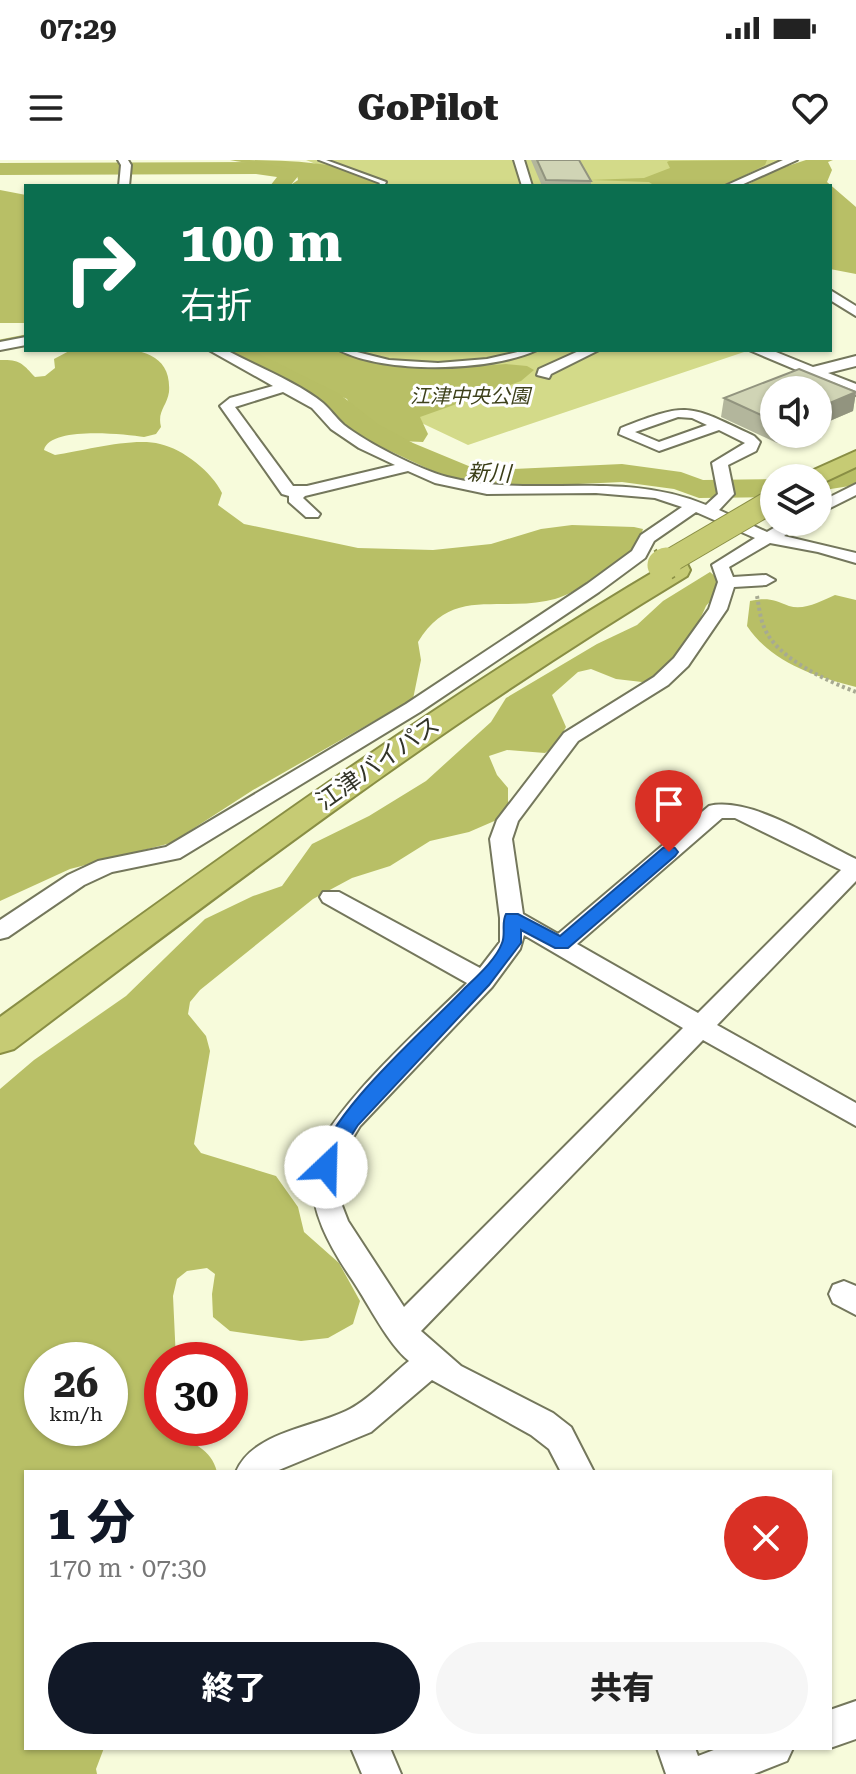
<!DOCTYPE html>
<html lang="ja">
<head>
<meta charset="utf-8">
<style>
	:root { --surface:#fff; --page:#f6f6f6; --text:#222; --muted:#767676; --accent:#111827 }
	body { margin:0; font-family:"Roboto Serif","Noto Sans JP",serif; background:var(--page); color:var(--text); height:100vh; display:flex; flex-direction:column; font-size:30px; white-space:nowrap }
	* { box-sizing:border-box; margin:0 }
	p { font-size:26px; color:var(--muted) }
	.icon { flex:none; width:44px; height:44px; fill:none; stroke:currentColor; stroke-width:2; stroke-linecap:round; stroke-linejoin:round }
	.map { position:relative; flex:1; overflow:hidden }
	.panel { position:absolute; left:24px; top:1310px; width:808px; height:280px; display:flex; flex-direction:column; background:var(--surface); border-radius:0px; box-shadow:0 2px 6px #0004 }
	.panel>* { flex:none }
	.top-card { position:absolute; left:24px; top:24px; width:808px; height:168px; border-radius:0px; box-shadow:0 2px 6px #0004; background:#0b6e4f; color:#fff; overflow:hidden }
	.fabs { position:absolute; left:760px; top:216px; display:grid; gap:16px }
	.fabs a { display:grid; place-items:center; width:72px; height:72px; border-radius:50%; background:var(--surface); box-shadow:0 2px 6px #0004; font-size:40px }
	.speed { position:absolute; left:24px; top:1182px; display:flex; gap:16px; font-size:40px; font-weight:700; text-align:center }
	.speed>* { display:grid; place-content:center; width:104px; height:104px; border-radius:50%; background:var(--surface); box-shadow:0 2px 6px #0004; line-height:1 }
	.speed small { font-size:20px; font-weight:400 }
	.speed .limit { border:12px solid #d22; background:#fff; color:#111 }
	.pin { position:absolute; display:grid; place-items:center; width:68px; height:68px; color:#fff; margin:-82px -34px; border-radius:50% 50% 50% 0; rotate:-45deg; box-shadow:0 0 8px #0007 }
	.pin .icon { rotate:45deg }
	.me { position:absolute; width:88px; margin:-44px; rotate:24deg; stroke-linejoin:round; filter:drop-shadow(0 0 6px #0008) }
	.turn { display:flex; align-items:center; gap:28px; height:168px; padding:0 24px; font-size:36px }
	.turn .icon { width:104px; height:104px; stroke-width:2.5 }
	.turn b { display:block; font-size:56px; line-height:68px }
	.round { display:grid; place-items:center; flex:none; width:84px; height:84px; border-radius:42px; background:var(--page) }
	.summary { display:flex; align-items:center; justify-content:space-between; height:136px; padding:0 24px }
	h1 { font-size:48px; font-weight:800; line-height:60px; color:var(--accent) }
	.primary-button { display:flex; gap:16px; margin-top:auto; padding:16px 24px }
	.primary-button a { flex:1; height:92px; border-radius:48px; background:var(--accent); color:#fff; font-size:32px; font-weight:800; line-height:92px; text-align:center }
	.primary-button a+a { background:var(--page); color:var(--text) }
	.status { display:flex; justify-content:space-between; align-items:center; height:56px; padding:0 40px; background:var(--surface); direction:ltr }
	.status svg { height:22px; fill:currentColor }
	header { display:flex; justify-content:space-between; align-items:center; height:104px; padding:0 24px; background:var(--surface); font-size:36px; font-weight:800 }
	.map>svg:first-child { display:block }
	.green { fill:#d3da89 }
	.forest { fill:#b8bf66; fill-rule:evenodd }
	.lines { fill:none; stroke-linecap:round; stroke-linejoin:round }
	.stream { stroke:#b7be65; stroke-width:5 }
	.river { fill:#b7be65; fill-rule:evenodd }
	.service-casing { stroke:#74775c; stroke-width:4 }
	.minor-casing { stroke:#74775c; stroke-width:4 }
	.tertiary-casing { stroke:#74775c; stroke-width:4 }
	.trunk-casing { stroke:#898e44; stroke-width:4 }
	.path { stroke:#a7aa92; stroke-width:4; stroke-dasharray:3 3; stroke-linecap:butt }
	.service { fill:#fff; fill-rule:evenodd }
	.minor { fill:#fff; fill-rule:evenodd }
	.tertiary { fill:#fff; fill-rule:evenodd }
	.trunk { fill:#c6cb74; fill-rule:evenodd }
	.trunk-bridge-far1-casing { stroke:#898e44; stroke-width:25; stroke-linecap:butt }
	.trunk-bridge-casing { stroke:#898e44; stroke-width:34; stroke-linecap:butt }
	.trunk-bridge-far1 { stroke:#c6cb74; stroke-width:23 }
	.trunk-bridge { stroke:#c6cb74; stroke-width:31 }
	.wall { fill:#b3b69c }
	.shaded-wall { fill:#92947f }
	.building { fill:#d0d4b5; stroke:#92947f; stroke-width:2 }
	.route { fill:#1a73e8; stroke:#114b97; stroke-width:2 }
	.labels { text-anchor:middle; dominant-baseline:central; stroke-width:6; stroke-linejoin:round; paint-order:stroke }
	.far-park-label { font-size:20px; font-style:italic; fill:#3e411b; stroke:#fff }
	.far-water-label { font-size:22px; font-style:italic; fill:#3b3e18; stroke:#fff }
	.street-label { font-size:24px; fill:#333529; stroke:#fff }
</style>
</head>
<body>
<div class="status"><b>07:29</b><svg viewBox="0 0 49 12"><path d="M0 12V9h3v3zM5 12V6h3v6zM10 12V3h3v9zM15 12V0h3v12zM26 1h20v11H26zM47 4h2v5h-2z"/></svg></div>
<header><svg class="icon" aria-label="menu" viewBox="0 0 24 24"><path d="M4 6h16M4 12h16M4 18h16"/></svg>GoPilot<svg class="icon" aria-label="heart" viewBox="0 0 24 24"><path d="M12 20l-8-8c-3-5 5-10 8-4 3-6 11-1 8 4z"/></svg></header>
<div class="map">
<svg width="856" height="1614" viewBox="0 0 856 1614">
	<rect width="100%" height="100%" fill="#f7fbdb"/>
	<!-- green -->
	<path class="green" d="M306,0H783L733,19L723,26H370Z
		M316,190H750L468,285L411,258Z"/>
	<!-- forest -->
	<path class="forest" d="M230,0C275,0 354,0 387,26H289L298,20L297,15C275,4 253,5 230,0Z
		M767,0L765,5L725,26H650L652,24L649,22L588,20L644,18L670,8L667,2L669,1Z
		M806,0H833L828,2L832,10L827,22L856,47V114L830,109V26H746L766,13Z
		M0,30L26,35V163H0Z
		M71,190C106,190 173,177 169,232C167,246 157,251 161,267L156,274L144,277C123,274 50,266 44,290L55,295C83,291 133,277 160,284C183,289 212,312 222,333L218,345L244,364L358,388L433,390L491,384L541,369L572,365L634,367L643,369C639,386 625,397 612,406C591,420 571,437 546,441C493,451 451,428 418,482L421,500L413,539L253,630L171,683L70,709L0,741V200C20,199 23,204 35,217L45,216L55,208L54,199Z
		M242,190H334L389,206L444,209L506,204L527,206L534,210L521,221L420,257L428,274L423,282C392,282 361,269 347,239L269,206Z
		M710,412L717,418L719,431L706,446L693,475L661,518L642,522L616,519L591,509L578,512L552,535L566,567L556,585L545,593L507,590L489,596L497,615L508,628V645L499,659L469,672L430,681L390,706L352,718L313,739L200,830L190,842L188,854L206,876L210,891L194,984L201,993L276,1016L298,1047L304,1072L339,1103L360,1141L353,1164L328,1178L301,1181L230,1171L213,1157L212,1134L215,1114L207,1108L187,1111L177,1119L173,1136L176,1200H162V1268H177C192,1287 211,1287 217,1312H26V1588H104L96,1609L97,1614H0V929L34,900L126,836L205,759L253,736L282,726L312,684L369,656L426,621L491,562L506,538L597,484L637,465L663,441ZM42,1200H110V1268H42Z
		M835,435L856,440V527C814,516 772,503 747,466L750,441C768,437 774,440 789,446C804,451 821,441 835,435Z"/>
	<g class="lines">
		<!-- stream -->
		<path class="stream" d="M0,182L26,177"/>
		<!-- river -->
		<path class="river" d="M256,2L297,10L300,14L290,26H270L277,17L256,14L0,15V3Z
			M221,190H251L338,233L378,264L413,283L471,307L491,310L622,304L681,312L703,320L774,319V337L699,338L674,329L622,322L491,328L454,321L358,276L318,245L247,209Z
			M856,307V325L818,331V318H806Z"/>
		<!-- service casing -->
		<g class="service-casing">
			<path id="service" d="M319,0H326L386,22L384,26H378L380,23Z
				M339,190H349L389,200L438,203L487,199L526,190H537C490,212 385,214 339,190Z"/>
		</g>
		<!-- minor casing -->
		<g class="minor-casing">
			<path id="minor" d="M118,0H128L131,5L129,26H119L121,5Z
				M514,0H524L532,26H522Z
				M783,0H797L739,26H725Z
				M830,130L856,146V156L830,140Z
				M26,177V185L0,190V182Z
				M209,190H226C254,205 299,223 323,243C330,249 336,258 344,265C367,283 418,309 447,317C533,339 620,309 706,345L718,334L712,303L745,283L719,270L659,291L619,274L621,268C690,241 688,245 754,276L760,282L756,291L728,305L734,334L719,350L767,372L784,362H804L784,376L856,393V403L818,392L770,383L729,407L733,417L766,415L775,420L766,425L734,427L727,449L688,506L668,525L578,581L518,661L512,679L523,754L558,774L709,646C751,636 818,681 856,699V721L717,865L856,943V966L703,880L421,1171L461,1206L553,1253L571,1267L594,1312H561L549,1289L531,1275L432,1220L371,1272L274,1312H236C252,1273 310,1268 346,1251C368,1241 389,1217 409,1201C388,1184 369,1145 353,1121C330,1087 309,1051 312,1009C316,960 430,860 467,823L323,742L320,737L323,732H339L480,808L500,782V758L490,679L497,660L564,573L654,517L674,498L709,449L718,422L712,405L755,378L696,352L654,381L645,398L599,432L420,552L180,698L112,712L84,725L8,777L0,779V760L68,715L98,701L166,687L406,544L587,424L632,391L641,375L682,347L655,338L596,333L487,334L435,323L408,311L305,336L303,338L320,354L318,357H306L289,342V336L282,334L220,246L230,238L273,226ZM283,232L312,248L331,269L359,288L395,305L307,326H293L235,247ZM678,257L692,258L707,265L659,282L635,272ZM722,658H735L841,710L698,853L577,784ZM524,775L683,868L404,1147L348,1061L341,1043L340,1007L343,994L360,966L492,827L520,789Z
				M581,190H599L551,214L549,218L537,215L539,209Z
				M856,324V335L818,354V343Z
				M844,1121L856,1126V1155L833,1143L829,1134L833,1125Z
				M856,1541V1579L830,1588V1550Z
				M351,1588H390L401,1614H362Z
				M657,1588H695L698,1596L719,1588H793L787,1601L754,1614H666Z"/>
		</g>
		<!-- tertiary casing -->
		<g class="tertiary-casing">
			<path id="tertiary" d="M749,190H771L813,207L856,196V206L828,213L856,224V235Z"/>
		</g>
		<!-- trunk casing -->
		<g class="trunk-casing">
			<path id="trunk" d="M856,291V307L818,325V318H804L807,313Z
				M677,402L687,404L690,410L687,416C451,558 233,723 14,889L0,893V857C218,699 435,541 667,404Z"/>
		</g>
		<!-- path -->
		<path class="path" d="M757,436C759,446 760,458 764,467C776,498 827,521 856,532"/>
		<!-- service -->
		<use href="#service" class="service"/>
		<!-- minor -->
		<use href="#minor" class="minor"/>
		<!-- tertiary -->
		<use href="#tertiary" class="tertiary"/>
		<!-- trunk -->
		<use href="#trunk" class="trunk"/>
		<!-- trunk-bridge-far1 casing -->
		<g class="trunk-bridge-far1-casing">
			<path id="trunk-bridge-far1" d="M663,405L774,340"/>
		</g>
		<!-- trunk-bridge casing -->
		<g class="trunk-bridge-casing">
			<path id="trunk-bridge" d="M663,405L666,403"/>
		</g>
		<!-- trunk-bridge-far1 -->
		<use href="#trunk-bridge-far1" class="trunk-bridge-far1"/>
		<!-- trunk-bridge -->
		<use href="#trunk-bridge" class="trunk-bridge"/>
	</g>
	<!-- wall -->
	<path class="wall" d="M531,0H579L591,21V26H542Z
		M799,209L856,231L853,251L818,266V230H774V274H798L777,283L721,257L724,238Z"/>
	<!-- shaded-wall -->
	<path class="shaded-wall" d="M856,232L853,251L818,266V248Z
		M778,274H798L777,283Z"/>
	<!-- building -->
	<path class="building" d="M537,0H579L591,21L546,20Z
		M799,209L856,232L818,248V230H774V261L724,238Z"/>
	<!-- route -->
	<path class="route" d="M669,686L675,688L678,692L675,696L568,788H555L521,770V783L489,825L358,965L340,993L333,1013L326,1016L319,1013L316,1007C332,949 420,875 463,830C475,818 496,800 502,783C506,774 501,763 506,754H518L560,776L663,688Z"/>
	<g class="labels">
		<!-- far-park labels -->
		<g class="far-park-label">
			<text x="470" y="236">江津中央公園</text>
		</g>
		<!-- far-water labels -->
		<g class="far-water-label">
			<text transform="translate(489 313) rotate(2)">新川</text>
		</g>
		<!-- street labels -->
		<g class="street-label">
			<text transform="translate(378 603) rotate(-35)">江津バイパス</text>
		</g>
	</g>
</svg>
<div class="fabs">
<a><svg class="icon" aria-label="sound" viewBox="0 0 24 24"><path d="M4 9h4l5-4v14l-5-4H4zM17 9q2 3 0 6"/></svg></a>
<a><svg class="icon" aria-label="layers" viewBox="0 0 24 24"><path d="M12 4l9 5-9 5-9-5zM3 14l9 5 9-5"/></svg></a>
</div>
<div class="speed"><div>26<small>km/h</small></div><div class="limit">30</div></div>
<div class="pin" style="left:669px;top:692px;background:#d93025"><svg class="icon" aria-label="arrive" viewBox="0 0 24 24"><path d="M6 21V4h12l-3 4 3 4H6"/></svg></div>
<svg class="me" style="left:326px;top:1007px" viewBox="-20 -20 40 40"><circle r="19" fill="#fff"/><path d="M0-13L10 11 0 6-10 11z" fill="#1a73e8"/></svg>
<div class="top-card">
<div class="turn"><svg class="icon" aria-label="right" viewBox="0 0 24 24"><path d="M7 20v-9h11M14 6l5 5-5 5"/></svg><div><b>100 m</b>右折</div></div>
</div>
<section class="panel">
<div class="summary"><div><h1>1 分</h1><p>170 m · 07:30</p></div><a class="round" style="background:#d93025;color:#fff"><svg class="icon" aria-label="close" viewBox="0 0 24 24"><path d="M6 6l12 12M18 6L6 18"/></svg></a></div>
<div class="primary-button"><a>終了</a><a>共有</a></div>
</section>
</div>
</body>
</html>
